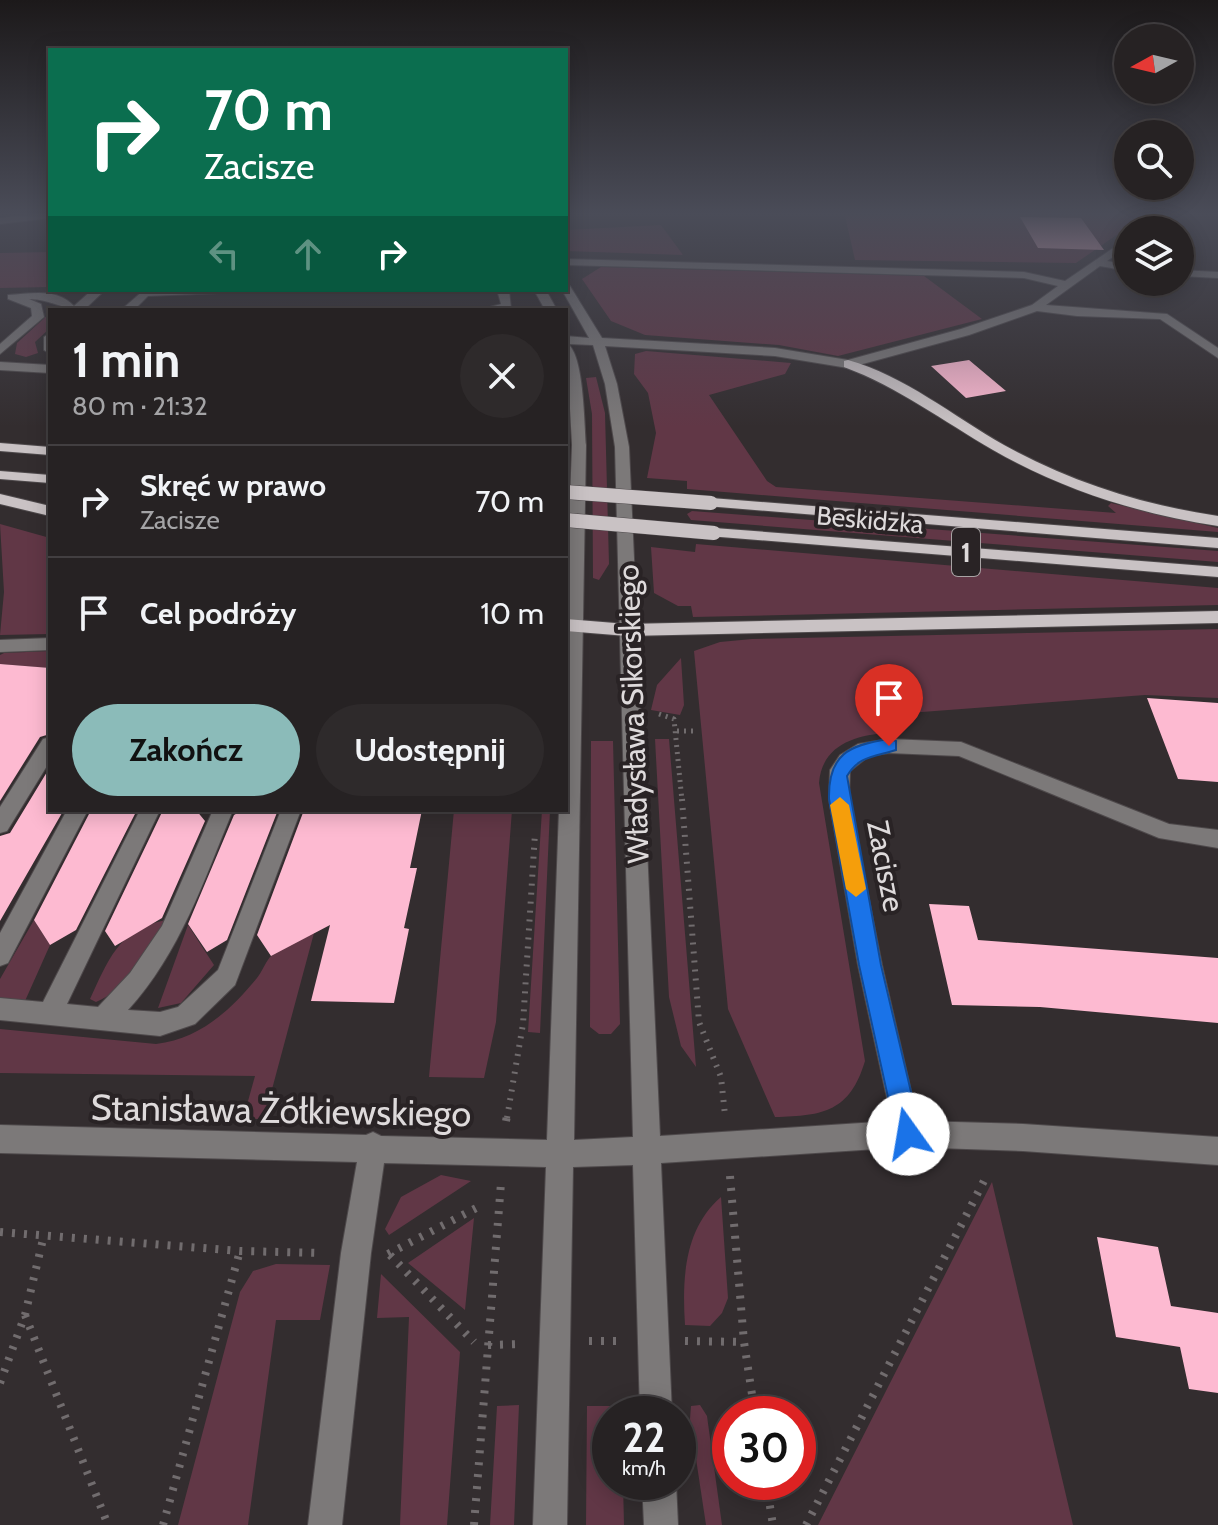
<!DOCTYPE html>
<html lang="pl">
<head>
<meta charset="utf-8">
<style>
	:root { --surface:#262223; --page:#2e2a2b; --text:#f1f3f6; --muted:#a4a4a6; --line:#423f41; --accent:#8bbbb9 }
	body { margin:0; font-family:Cabin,sans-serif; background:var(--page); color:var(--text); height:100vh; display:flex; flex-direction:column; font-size:30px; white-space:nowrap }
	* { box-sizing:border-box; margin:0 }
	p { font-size:26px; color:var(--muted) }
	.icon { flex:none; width:44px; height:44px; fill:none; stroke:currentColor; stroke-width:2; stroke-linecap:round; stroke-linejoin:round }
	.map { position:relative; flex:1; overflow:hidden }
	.drawer { position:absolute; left:48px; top:308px; width:520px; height:504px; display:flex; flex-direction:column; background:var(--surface); border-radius:0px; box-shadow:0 4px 20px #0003,0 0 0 2px var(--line) }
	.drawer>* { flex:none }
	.top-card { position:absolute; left:48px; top:48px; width:520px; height:244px; border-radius:0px; box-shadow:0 4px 20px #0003,0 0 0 2px var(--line); background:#0b6e4f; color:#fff; overflow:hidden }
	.needle { width:52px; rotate:262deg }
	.fabs { position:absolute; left:1114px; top:24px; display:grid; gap:16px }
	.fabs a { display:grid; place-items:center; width:80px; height:80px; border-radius:50%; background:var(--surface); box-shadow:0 4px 20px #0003,0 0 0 2px var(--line); font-size:40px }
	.speed { position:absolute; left:592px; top:1396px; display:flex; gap:16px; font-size:40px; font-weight:700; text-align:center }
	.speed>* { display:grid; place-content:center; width:104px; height:104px; border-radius:50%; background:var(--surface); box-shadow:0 4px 20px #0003,0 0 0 2px var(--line); line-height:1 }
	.speed small { font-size:20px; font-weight:400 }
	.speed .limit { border:12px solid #d22; background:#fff; color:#111 }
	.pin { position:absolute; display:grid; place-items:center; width:68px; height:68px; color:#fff; margin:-82px -34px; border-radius:50% 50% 50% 0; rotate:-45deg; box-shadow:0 0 8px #0007 }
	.pin .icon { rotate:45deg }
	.me { position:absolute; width:88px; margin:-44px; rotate:347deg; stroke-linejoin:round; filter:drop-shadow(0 0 6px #0008) }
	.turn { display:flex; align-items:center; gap:28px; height:168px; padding:0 24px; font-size:36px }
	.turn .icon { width:104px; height:104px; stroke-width:2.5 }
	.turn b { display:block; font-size:56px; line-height:68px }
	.lanes { display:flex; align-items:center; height:76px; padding:0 24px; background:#0003; justify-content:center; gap:40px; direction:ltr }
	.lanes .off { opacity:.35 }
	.round { display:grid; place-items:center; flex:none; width:84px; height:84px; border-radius:42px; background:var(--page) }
	.head { display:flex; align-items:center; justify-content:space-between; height:136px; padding:0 24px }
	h1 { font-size:48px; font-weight:800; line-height:60px }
	.button { display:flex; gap:16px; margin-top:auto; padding:16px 24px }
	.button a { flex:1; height:92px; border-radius:48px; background:var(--accent); color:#111; font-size:32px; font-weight:800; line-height:92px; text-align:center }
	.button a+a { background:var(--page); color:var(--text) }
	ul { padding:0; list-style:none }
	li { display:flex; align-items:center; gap:24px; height:112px; padding:0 24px; border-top:2px solid var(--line) }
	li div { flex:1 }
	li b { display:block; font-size:30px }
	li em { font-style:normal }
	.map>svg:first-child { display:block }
	.green { fill:#613746 }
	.building { fill:#fdbad1 }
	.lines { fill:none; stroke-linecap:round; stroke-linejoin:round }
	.minor-casing { stroke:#4e494b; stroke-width:2 }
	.major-casing { stroke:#4e494b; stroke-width:2 }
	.path-far2 { stroke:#716c6e; stroke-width:5; stroke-dasharray:2 5; stroke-linecap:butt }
	.path-far1 { stroke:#716c6e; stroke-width:6; stroke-dasharray:2 7; stroke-linecap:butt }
	.path { stroke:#716c6e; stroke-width:8; stroke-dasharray:3 9; stroke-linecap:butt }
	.minor { fill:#7c7979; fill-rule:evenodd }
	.major { fill:#c9c2c4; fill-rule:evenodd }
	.major-bridge-casing { stroke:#4e494b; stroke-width:15; stroke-linecap:butt }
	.major-bridge { stroke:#c9c2c4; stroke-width:14 }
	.route { fill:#1a73e8; stroke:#114b97; stroke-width:2 }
	.slow { fill:#f59e0b }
	.labels { text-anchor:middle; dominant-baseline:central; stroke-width:8; stroke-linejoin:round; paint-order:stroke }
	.far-street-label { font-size:26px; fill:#dedadb; stroke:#292325 }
	.shield { fill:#292325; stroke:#a8a3a4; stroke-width:2 }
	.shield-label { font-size:28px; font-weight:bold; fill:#dedadb }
	.street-label { font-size:30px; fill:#dedadb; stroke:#292325 }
	.near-street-label { font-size:36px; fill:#dedadb; stroke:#292325 }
</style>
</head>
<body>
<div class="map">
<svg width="1218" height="1525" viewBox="0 0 1218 1525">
	<rect width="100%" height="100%" fill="#332d2f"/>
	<!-- green -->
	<path class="green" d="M1147,214L1076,263L855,260L845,216Z
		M661,225L683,255L566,251V230Z
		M50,252V287L0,288V253Z
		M601,267L924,276L982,319L838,356L779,345L645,335L611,321L582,279Z
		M50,313V328L35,342L38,353L26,357L15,354L17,343Z
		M646,351L791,363L785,374L709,395L767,481L776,487L1116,513L1108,506L1111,503L1218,528V532L687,489V481L647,478L656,433L648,393L634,374L635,354Z
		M596,377L605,413L609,564L599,580L593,578L592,414L586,378Z
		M692,511L1218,551V562L691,520L687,514Z
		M0,524L50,538V634L0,635L4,592Z
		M696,544L1218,588V605L693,617L691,606H678L654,593L651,547L695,552Z
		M1218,629V698L1145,695L882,715L888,733C855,735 822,745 819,783L865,1061C850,1111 824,1116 775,1117L728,1009L694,651L720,642L752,639Z
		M50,651L47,668L0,664V655L4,653Z
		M681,658L684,705L680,715L651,710L657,685Z
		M655,739H669L696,1067L681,1046L669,997Z
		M591,741H613L620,1024L611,1034H599L590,1027Z
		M454,810H512L496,1022L484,1078L429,1077Z
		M542,810H550L540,1033L528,1032Z
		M34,920L50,945L25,1001L7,1003L0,998V979Z
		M166,920C151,950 128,989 96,1002L90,999C108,961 118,929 166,920Z
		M188,925L214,965L181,1003L158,1008Z
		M314,933L264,1119H243L255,1076L0,1073V1029L156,1044C199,1039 230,1011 257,978C262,972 265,963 270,957C280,947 301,940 314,933Z
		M441,1175L471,1181L389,1235L385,1229L401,1197Z
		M992,1182L1073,1525H818Z
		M721,1197L728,1298L722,1313L710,1326L685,1325C682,1279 684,1229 721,1197Z
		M474,1218L465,1310L408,1263Z
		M276,1264L330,1265L320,1320H276L248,1525H178L240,1292L253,1271Z
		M381,1274L460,1352L447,1525H400L409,1317L377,1318Z
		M519,1405L514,1525H490L497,1406Z
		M700,1405L707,1416L722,1525H706L690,1419L691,1406Z
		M587,1406H622V1414H610V1482H623L624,1525H586Z"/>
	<!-- building -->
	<path class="building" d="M1020,217L1081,218L1104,250L1038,248Z
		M969,360L1006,391L966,398L931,366Z
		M0,664L50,668V734L40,737L0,801Z
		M1147,698L1218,703V782L1178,779Z
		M50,767V810L62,813L0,921V836L10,833Z
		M97,810H137L76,930L50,945L34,920L89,814Z
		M163,810H196L205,821L162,918L115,946L105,931Z
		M243,810H278L227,940L207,952L188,924L234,815Z
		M304,810H422L410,868H417L404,928L409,929L394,1003L311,1001L330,925L271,956L257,935Z
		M929,904L969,906L978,940L1218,958V1023L1040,1007L952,1005Z
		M1097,1237L1158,1247L1171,1306L1218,1313V1393L1189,1389L1180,1347L1116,1337Z"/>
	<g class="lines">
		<!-- minor casing -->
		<g class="minor-casing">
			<path id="minor" d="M38,214H50V218L0,224V218Z
				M1157,214H1168L1148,230H1137Z
				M1128,238V246L1107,261L1128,265V271L1100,266L1046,305L1167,314L1218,348V358L1160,319L1077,316L1037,311L969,335L848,368L775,356L605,346L617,384L629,447L660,1136L892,1121L858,965L829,799L830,770L840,755L858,744L889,739L961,742L1169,824L1218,830V848L1159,838L959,756L889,753L869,756L850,771L849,799L882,965L918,1121L1023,1124L1218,1137V1165L1023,1151L907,1147L661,1163L672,1414H640L633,1165L573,1167L567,1525H533L546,1167L384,1163L371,1253L342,1525H308L341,1253L357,1162L0,1153V1125L366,1135L373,1132L381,1136L547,1140L559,810H566V610L572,445L566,336L589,338L562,290H566V285L570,286L602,338L775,348L848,360L961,329L1032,305L1058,286L1024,278L566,265V259L1024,272L1065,281ZM568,344L593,345L605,384L615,447L633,1137L574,1140L586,445C584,422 584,357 568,344Z
				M1180,270L1218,272V278L1180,276Z
				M92,290H105L84,310C63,310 50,299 29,299L41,304L44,317L0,354V344L32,316L31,308L8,299V295C30,294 56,287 74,306Z
				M144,290H227L221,293L148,296L134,310H121Z
				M497,290H509L511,308L489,310L490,307L501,304Z
				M534,290H546L557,310H545Z
				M50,333V354L44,350V337Z
				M0,362L50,365V373L0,370Z
				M50,638V650L0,652V640Z
				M50,737V761L7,831L0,833V807L43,739Z
				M67,810H88L8,963L0,966V933Z
				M140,810H160L67,1004L98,1007L130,973L162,926L213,810H233C204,880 180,953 128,1010L160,1012L178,1007L218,970L281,810H301L235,985L195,1024L160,1036L0,1020V998L43,1002Z
				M642,1482H676L678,1525H644Z"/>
		</g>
		<!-- major casing -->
		<g class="major-casing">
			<path id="major" d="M848,360C905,376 953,416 1004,445C1071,482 1143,505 1218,516V526C1139,514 1063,490 993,450C943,421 898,387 844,367V361Z
				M0,443L50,447V455L0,451Z
				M0,471L50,475V483L0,479Z
				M0,494L50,506V516L0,504Z
				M711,498L1218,538V548L706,506V500Z
				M714,528L1218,567V577L708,536V530Z
				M1218,611V623L627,636L566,631V619L627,624Z"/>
		</g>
		<!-- path-far2 -->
		<path class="path-far2" d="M659,714L674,719L682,801
			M677,731H693"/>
		<!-- path-far1 -->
		<path class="path-far1" d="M682,799L699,1022L721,1077L725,1115
			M507,1118L523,1024L535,833"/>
		<!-- path -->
		<path class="path" d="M506,1121L507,1116
			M730,1176L744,1342L755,1414
			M0,1232L240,1251L322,1253
			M388,1254L482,1205
			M390,1255L474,1342
			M25,1315L108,1525
			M589,1341H619
			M685,1341L744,1342
			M488,1345L523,1344
			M0,1383L25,1315L44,1235
			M766,1482L773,1525
			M163,1525L240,1251
			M474,1525L501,1183
			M806,1525L986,1177"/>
		<!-- minor -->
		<use href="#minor" class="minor"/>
		<!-- major -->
		<use href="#major" class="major"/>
		<!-- major-bridge casing -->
		<g class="major-bridge-casing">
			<path id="major-bridge" d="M566,492L711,503
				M566,520L714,533"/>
		</g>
		<!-- major-bridge -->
		<use href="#major-bridge" class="major-bridge"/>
	</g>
	<!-- sky -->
	<linearGradient id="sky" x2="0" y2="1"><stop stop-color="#1c191a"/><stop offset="0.5" stop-color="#4a4c58"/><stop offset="1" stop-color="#4a4c58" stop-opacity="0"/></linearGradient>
	<rect width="1218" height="427" fill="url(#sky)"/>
	<!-- route -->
	<path class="route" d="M889,739L896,741V750C874,757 859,756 847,776L881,965L921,1134L917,1142L908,1146L900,1142L896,1134L859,965L829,799C828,754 849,745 889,739Z"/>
	<!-- slow -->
	<path class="slow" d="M840,797L849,805L866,889L856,897L846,889L830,805Z"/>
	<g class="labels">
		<!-- far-street labels -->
		<g class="far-street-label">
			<text transform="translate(870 520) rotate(5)">Beskidzka</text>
		</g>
		<!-- shield labels -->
		<rect class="shield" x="952" y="528" width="28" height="48" rx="6"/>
		<g class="shield-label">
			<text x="966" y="552">1</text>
		</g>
		<!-- street labels -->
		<g class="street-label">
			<text transform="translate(633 714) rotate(-92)">Władysława Sikorskiego</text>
			<text transform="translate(886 866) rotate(79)">Zacisze</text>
		</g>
		<!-- near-street labels -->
		<g class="near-street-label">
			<text transform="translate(281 1110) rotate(1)">Stanisława Żółkiewskiego</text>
		</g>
	</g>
</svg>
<div class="fabs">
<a><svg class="needle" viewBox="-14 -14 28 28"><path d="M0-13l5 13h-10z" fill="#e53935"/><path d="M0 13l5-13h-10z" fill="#a4a4a6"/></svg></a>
<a><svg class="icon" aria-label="search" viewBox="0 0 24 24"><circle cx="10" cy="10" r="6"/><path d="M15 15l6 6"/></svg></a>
<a><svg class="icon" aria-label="layers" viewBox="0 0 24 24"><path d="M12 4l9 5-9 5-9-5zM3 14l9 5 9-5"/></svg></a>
</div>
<div class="speed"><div>22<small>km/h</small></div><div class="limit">30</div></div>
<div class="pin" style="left:889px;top:746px;background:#d93025"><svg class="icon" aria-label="arrive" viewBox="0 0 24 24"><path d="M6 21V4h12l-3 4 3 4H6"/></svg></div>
<svg class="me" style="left:908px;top:1134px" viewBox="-20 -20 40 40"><circle r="19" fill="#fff"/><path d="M0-13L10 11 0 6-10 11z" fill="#1a73e8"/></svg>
<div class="top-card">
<div class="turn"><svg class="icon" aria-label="right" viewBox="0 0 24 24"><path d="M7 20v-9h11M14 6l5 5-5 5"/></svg><div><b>70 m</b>Zacisze</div></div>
<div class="lanes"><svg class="icon off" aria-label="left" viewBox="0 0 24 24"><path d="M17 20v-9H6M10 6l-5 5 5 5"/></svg><svg class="icon off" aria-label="ahead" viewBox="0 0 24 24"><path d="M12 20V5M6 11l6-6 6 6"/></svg><svg class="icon" aria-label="right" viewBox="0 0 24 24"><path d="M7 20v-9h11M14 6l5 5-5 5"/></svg></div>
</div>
<section class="drawer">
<div class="head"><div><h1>1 min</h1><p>80 m · 21:32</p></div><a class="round"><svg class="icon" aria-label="close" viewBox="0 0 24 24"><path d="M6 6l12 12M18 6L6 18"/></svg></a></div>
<ul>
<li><svg class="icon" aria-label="right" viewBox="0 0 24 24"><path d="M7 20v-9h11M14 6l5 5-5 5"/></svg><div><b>Skręć w prawo</b><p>Zacisze</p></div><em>70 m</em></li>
<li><svg class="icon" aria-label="arrive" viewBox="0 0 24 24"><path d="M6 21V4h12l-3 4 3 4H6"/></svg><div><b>Cel podróży</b></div><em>10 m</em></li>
</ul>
<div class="button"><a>Zakończ</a><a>Udostępnij</a></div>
</section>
</div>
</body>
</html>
